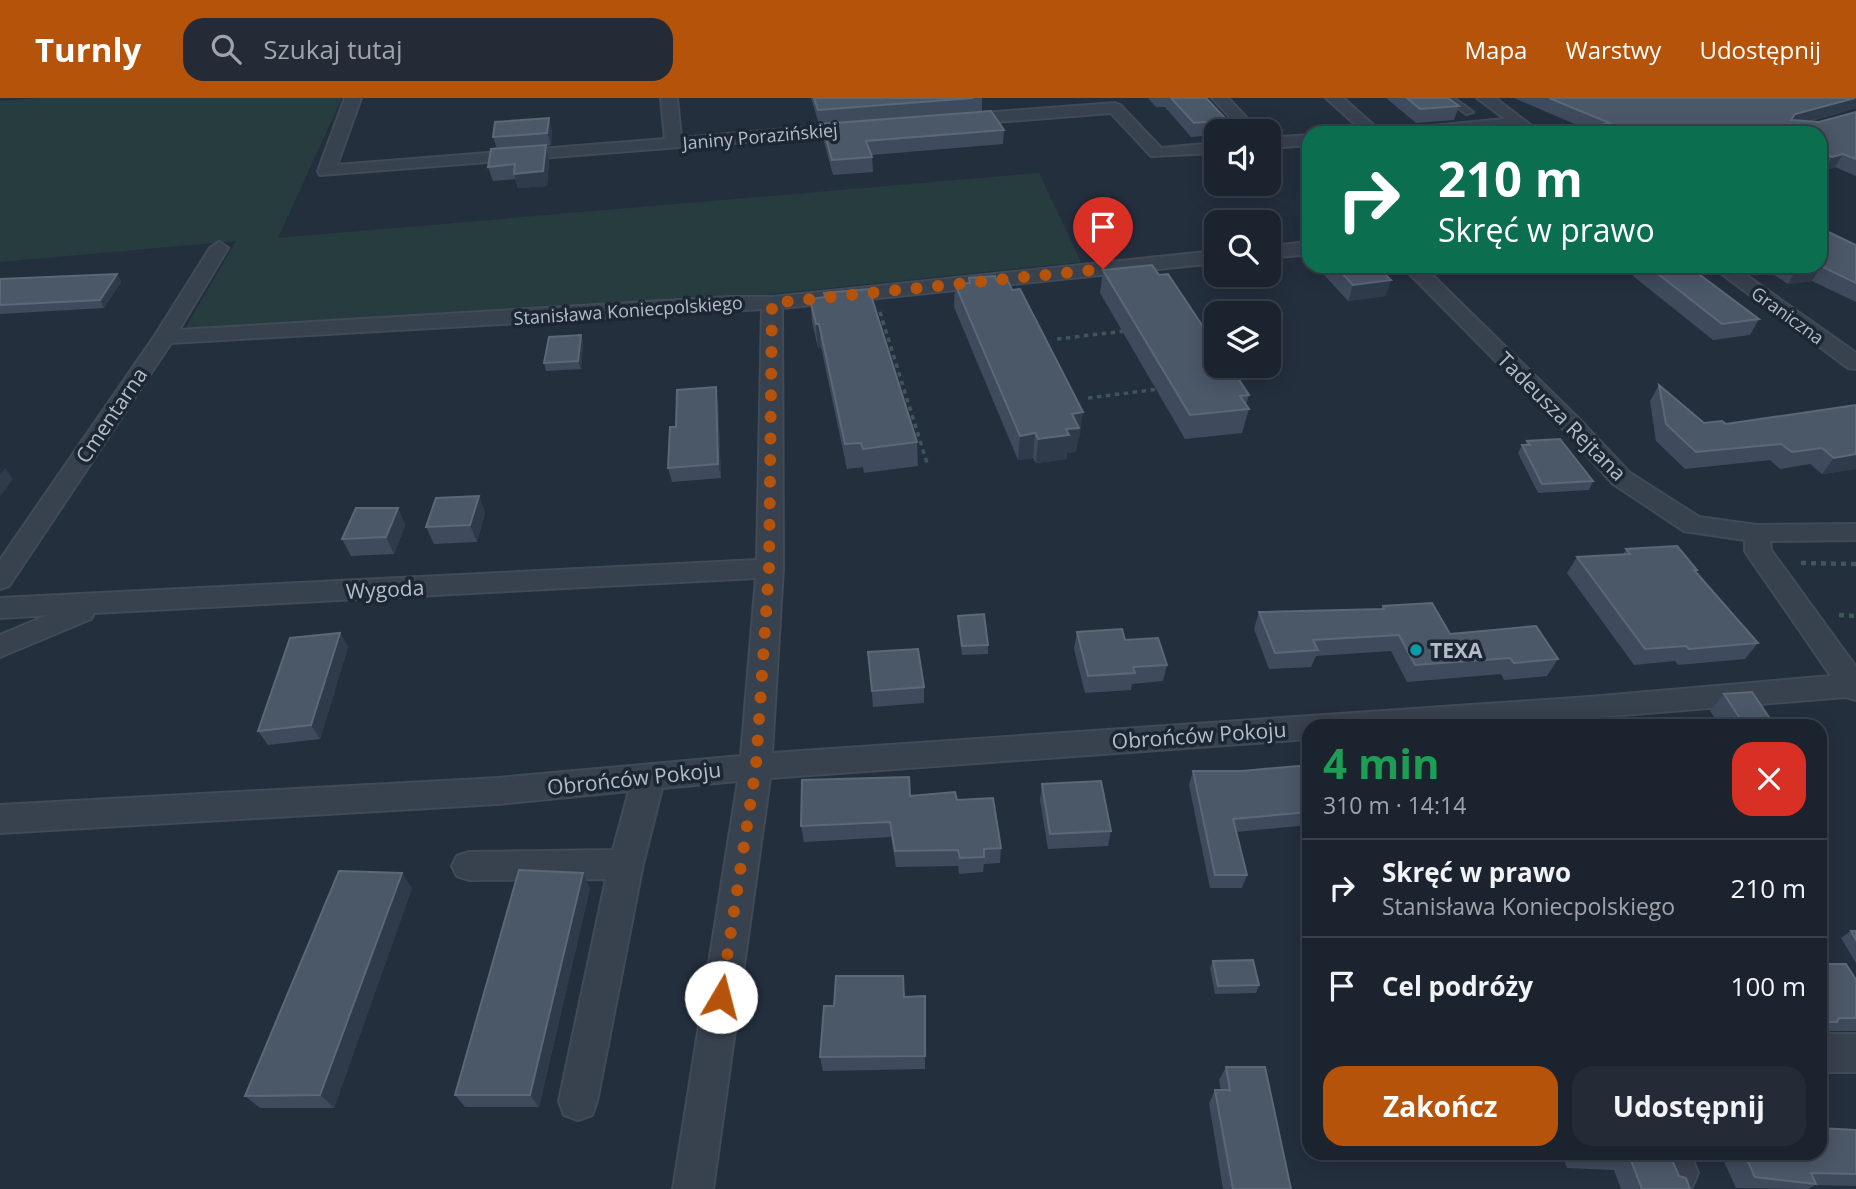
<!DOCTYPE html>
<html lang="pl">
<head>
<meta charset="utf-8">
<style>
	:root { --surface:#1b232e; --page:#242b36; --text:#f1f3f6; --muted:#a0a4aa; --line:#39404a; --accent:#b45309 }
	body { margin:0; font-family:"Open Sans",sans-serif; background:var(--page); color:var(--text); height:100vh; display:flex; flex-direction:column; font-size:26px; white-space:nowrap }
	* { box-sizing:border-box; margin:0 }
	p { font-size:23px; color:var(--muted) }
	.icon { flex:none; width:38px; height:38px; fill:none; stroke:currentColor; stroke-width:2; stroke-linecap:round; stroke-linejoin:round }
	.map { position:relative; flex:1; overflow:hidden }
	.panel { position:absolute; left:1302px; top:621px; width:525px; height:441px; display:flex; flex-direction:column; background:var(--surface); border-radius:21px; box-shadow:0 4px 18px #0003,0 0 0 2px var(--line) }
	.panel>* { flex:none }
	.guide { position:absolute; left:1302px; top:28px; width:525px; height:147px; border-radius:21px; box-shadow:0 4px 18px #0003,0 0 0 2px var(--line); background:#0b6e4f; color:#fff; overflow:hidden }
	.tools { position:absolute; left:1204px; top:21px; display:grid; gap:14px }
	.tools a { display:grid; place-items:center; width:77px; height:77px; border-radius:14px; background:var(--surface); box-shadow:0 4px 18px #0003,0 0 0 2px var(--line); font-size:35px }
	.pin { position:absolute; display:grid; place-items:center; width:60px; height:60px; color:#fff; margin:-72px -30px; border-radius:50% 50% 50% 0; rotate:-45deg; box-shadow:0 0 7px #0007 }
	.pin .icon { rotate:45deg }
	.me { position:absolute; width:77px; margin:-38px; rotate:8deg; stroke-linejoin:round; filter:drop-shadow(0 0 5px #0008) }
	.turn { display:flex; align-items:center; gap:24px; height:147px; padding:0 21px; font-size:32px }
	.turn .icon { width:91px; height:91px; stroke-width:2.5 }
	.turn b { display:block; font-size:49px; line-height:60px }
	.round { display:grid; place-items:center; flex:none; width:74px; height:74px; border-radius:21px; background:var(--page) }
	.head { display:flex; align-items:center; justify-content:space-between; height:119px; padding:0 21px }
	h1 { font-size:42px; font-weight:700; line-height:52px; color:#1e9e55 }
	.cta { display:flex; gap:14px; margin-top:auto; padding:14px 21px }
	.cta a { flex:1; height:80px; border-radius:21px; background:var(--accent); color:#fff; font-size:28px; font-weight:700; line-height:80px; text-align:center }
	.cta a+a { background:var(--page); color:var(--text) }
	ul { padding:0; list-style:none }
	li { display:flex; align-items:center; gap:21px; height:98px; padding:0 21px; border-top:2px solid var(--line) }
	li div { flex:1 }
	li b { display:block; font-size:26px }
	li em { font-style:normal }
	header { display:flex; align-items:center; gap:42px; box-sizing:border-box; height:98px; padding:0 35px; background:var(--accent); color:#fff }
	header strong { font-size:33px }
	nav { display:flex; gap:38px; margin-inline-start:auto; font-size:24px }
	.search { width:490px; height:63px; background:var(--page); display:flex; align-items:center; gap:18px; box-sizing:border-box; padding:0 24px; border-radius:21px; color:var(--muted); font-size:26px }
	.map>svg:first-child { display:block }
	.green { fill:#263c3f }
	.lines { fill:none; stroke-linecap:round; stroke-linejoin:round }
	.service-casing { stroke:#414a57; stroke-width:4 }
	.minor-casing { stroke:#414a57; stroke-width:4 }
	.path-far1 { stroke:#3f5557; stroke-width:3.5; stroke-dasharray:4.5 4.5; stroke-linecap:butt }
	.path { stroke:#3f5557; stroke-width:4.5; stroke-dasharray:5 5; stroke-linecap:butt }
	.service { fill:#38414e; fill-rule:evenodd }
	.minor { fill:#38414e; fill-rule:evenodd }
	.wall { fill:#3f4b5c }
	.shaded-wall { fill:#2f3b4b }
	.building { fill:#4b5868; stroke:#5c6777; stroke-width:2 }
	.route { stroke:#b45309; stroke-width:12; stroke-dasharray:0 21.6 }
	.culture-dot { fill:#0f9aa8; stroke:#1d2633; stroke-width:2.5 }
	.labels { text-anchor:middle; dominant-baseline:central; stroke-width:7; stroke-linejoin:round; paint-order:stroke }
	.far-street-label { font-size:18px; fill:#b4bcc9; stroke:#1d2633 }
	.street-label { font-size:21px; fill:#b4bcc9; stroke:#1d2633 }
	.poi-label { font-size:21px; font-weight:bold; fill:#b4bcc9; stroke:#1d2633; text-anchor:start }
</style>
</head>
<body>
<header>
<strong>Turnly</strong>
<div class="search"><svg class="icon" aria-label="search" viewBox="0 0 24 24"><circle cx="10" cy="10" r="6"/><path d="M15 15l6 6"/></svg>Szukaj tutaj</div>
<nav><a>Mapa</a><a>Warstwy</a><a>Udostępnij</a></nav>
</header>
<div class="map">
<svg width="1856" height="1091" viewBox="0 0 1856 1091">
	<rect width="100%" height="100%" fill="#242f3e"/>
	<!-- green -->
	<path class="green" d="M39,0H342L278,140L1039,75L1081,164L763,197L185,231L236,143L0,164V3Z"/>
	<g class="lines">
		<!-- service casing -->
		<g class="service-casing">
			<path id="service" d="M1445,0H1454L1473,14L1466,16Z"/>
		</g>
		<!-- minor casing -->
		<g class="minor-casing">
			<path id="minor" d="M345,0H361L337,67L665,41L661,0H677L681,40L860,25L868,30L860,35L320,77L318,73Z
				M1212,0H1228L1259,33H1243Z
				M1326,0H1343L1380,33L1505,21L1477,0H1495L1533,29L1525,34L1516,30L1449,35H1365Z
				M1115,5L1120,7L1161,50L1216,45V55L1151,58L1111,15L957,27L949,22L957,17Z
				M1309,37V47L1269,50V40Z
				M219,144L228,150L179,232L729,199H772L1216,153V165L782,210L783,470L772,655L1589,599L1831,578L1749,459L1745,453V442L1684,433L1612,385L1565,333L1402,168H1423L1581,323L1630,375L1699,419L1757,427L1856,426V442L1770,443L1771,452L1856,569V602L1846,599L1488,628H1309V641L770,680L713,1091H673L738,683L662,690L643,766L597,1003L592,1017L578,1022L564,1017L559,1003L606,781L469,782L457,778L452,768L457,758L469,754L613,752L629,693L498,706L0,735V707L498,680L741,658L756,480L94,515L91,521L0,559V537L48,517L0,520V500L757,462L762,211L171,245L9,488L0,491V462L154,239L210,150Z
				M1309,144V156L1269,160V148Z
				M1711,168H1733L1856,255V271L1848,270Z
				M1820,936H1856V974H1820Z
				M1650,1055H1690L1698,1075L1692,1089H1664Z"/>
		</g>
		<!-- path-far1 -->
		<path class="path-far1" d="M880,214L927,365
			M1057,241L1125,233
			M1088,300L1159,291"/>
		<!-- path -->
		<path class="path" d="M1801,465L1856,466
			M1839,517L1856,518"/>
		<!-- service -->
		<use href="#service" class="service"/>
		<!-- minor -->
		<use href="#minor" class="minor"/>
	</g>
	<!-- wall -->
	<path class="wall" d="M811,0H982V13L819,26Z
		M1148,0H1206L1227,22L1224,33H1216V37L1191,39L1165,9H1156Z
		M1386,0H1448L1459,8L1454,22L1416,25Z
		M1514,0H1856V10L1808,24H1819L1856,14V78L1835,69L1824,73L1820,71V35H1593V34Z
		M822,26L1004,32L1003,46L872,57L873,74L833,77L823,40Z
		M552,32L551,47L546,48L549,62L547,88L518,90L515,81L493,83L488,69L497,51L493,39Z
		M1856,147V204L1812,183L1788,186L1761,168H1820Z
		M1316,168H1376L1391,182L1385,198L1348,203Z
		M1638,168H1688L1759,221L1750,237L1713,242L1633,178Z
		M1103,172L1159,177L1249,297L1246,307L1249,311L1242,335L1185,341L1100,195Z
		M117,176L121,184L104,210L0,216V181Z
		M969,180L1080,338L1078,339L1076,354L1067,355V361L1036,365L1033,360L1018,362L954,209L955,186L968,185Z
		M824,195L917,344L918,368L864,375L863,369L847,371L821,249L818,250L812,224L810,201L824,199Z
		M581,237L583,245L581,271L546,273L544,265Z
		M1659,287L1704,325L1726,326L1856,307V371L1822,376L1810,366L1780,371L1770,362L1685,371L1656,343L1650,303Z
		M718,303L721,380L672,384L668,370L676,329Z
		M1527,343L1593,383L1589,392L1538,395L1518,355L1522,347H1525Z
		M479,398L485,415L477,444L434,446L426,429Z
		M398,410L405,427L394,456L351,458L342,441Z
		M1626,451L1697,472L1695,474L1758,545L1745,561L1678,567L1675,563L1634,567L1567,475L1577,459L1623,457Z
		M1383,508L1450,536L1558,561L1547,578L1504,582L1501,576L1407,584L1391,553L1316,558L1311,569L1269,571L1254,531L1259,514L1382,511Z
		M958,518L988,547V556L962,557L958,526Z
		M1077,534L1125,542L1167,567L1163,583L1132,586L1131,592L1085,595L1074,551Z
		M340,535L348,549L320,641L268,647L258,633Z
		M868,554L924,589V605L873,609Z
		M1724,596L1775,628H1720L1710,613Z
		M1309,667V727L1236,734L1247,777L1242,790H1210L1189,687L1193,673H1242Z
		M1042,686L1111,733L1108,748L1048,751L1040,702Z
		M910,698L957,702L1001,750L1000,765L984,766L983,774L959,776L958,768L896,769L891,739L804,744L801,728Z
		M412,790L334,1010H260L245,998Z
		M590,790L539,1009H465L455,997Z
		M1851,833H1856V865L1841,840Z
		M1213,863L1259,887L1256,895L1215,896L1210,870Z
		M1820,866L1856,882V933H1823L1820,936Z
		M925,898V971L823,973L820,959L834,908L904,899Z
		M1226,969L1291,1091H1223L1209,1005L1215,992H1221L1219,982Z
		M1856,1032V1088L1815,1087L1808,1091L1736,1090L1720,1055H1820Z
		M1562,1055H1669L1679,1078L1690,1091H1621L1614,1072L1567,1070Z"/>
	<!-- shaded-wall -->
	<path class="shaded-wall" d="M1856,0V10L1787,29L1795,16Z
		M549,20L552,32L551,47L547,35Z
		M546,47L549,62L547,88L518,90L514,76Z
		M1843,56L1835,69L1824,73L1832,59Z
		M1827,57L1820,68V59Z
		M1821,168L1812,183L1788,186L1796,172Z
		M117,176L121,184L104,210L100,202Z
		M1391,182L1385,198L1348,203L1353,187Z
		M816,226H819L821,249L818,250Z
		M581,237L583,245L581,271L578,263Z
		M716,289L718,303L721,380L718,366Z
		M1083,314L1080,338L1078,339L1076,354L1067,355V361L1036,365L1038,341L1066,331L1072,316Z
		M1035,335L1033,360L1018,362L1020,338Z
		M1856,356V371L1822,376L1834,360Z
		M5,370L13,381L0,399V376Z
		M479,398L485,415L477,444L470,427Z
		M398,410L405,427L394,456L386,439Z
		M340,535L348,549L320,641L311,627Z
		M402,775L412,790L334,1010L320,997Z
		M583,775L590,790L539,1009L530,997Z"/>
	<!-- building -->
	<path class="building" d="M814,0H973L818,12Z
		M1171,0H1206L1227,22L1194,25Z
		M1407,0H1448L1459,8L1420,11Z
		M1549,0H1855L1795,16L1791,22L1819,24L1856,14V61L1843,56L1832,59L1827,57L1820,59V35H1609L1595,29L1610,25Z
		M991,13L1004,32L866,43L872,59L832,62L822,26Z
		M549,20L547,35L493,39L495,24Z
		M546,47L543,73L514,76L515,66L488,69L491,51Z
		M1820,130L1856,147V185L1821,168L1796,172L1791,168H1820Z
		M1152,167L1159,177L1168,176L1216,248V268H1230L1249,297L1240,298L1249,311L1190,317L1103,172Z
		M1335,168H1376L1391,182L1353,187Z
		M1648,168H1688L1759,221L1722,226Z
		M117,176L100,202L0,207V181Z
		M995,178L996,182L1007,181L1012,192L1020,191L1083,314L1072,316L1079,330L1066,331L1069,337L1038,341L1035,335L1020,338L955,186L970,185L969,180Z
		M869,191L917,344L863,351L861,345L845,346L819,226H816L810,201L825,199L824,195Z
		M581,237L578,263L544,265L549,239Z
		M1659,287L1704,325L1722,323L1726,326L1856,307V356L1834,360L1822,350L1792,354L1781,346L1696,354L1666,326Z
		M716,289L718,366L668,370L670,329H676L677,292Z
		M1560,341L1593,383L1542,386L1522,347H1530L1527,343Z
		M479,398L470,427L426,429L436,400Z
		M356,410H398L386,439L342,441Z
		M1677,448L1697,472H1694L1758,545L1689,551L1686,548L1645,551L1577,459L1630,456L1626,451Z
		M1432,505L1450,536L1536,528L1558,561L1514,565L1510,560L1415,567L1399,537L1313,542L1318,552L1275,555L1259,514L1384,511L1383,508Z
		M984,516L988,547L962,548L958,518Z
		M1122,531L1125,542L1158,540L1167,567L1133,569L1135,575L1088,578L1077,534Z
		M340,535L311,627L258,633L290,540Z
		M918,551L924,589L872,593L868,554Z
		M1752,594L1775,628H1745L1724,596Z
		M1309,667V714L1233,721L1247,777H1215L1193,673H1242Z
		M909,679L910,698L955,694L957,702L993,700L1001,750L984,751V759L960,760L958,752L895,753L890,724L801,728L802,682Z
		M1101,683L1111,733L1050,736L1042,686Z
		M519,772L583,775L530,997H455Z
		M339,773L402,775L320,997L245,998Z
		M1851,833H1856V842Z
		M1253,862L1259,887L1218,888L1213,863Z
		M1820,866H1846L1856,882V920H1839L1837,924H1820Z
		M836,878H903L904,899L925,898V958L820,959L824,908H834Z
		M1226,969H1265L1291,1091H1233L1215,992H1230Z
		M1820,1030L1856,1032V1076L1811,1075L1816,1086L1755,1079L1744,1055H1820Z
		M1581,1055H1669L1679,1078L1686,1080L1690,1091H1642L1630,1060L1582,1059Z"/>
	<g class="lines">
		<!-- route -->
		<path class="route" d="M721,899L756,668L769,470L772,205L1103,171"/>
	</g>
	<!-- markers -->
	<circle class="culture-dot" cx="1416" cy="552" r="7"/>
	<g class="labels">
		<!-- far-street labels -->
		<g class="far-street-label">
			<text transform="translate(760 38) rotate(-5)">Janiny Porazińskiej</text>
			<text transform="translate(628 212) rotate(-4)">Stanisława Koniecpolskiego</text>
			<text transform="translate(1788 217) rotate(36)">Graniczna</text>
		</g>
		<!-- street labels -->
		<g class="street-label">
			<text transform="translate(111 317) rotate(-56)">Cmentarna</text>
			<text transform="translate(1562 318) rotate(45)">Tadeusza Rejtana</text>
			<text transform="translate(385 491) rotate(-3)">Wygoda</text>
			<text transform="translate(1199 637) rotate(-4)">Obrońców Pokoju</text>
			<text transform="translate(634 680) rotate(-6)">Obrońców Pokoju</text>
		</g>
		<!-- poi labels -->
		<g class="poi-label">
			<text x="1430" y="552">TEXA</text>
		</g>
	</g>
</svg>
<div class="tools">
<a><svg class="icon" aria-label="sound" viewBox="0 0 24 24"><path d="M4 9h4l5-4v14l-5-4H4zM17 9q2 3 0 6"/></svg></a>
<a><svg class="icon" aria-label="search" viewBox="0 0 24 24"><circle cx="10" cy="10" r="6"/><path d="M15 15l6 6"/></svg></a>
<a><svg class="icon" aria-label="layers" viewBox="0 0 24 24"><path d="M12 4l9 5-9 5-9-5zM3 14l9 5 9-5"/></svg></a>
</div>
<div class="pin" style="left:1103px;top:171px;background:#d93025"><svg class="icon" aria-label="arrive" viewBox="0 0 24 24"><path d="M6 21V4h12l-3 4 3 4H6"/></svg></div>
<svg class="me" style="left:721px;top:899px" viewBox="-20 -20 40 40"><circle r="19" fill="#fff"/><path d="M0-13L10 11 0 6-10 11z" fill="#b45309"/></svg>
<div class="guide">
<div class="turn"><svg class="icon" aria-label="right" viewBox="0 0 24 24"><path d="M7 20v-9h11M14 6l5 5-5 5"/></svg><div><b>210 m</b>Skręć w prawo</div></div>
</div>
<section class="panel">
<div class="head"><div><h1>4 min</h1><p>310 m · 14:14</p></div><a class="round" style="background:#d93025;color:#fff"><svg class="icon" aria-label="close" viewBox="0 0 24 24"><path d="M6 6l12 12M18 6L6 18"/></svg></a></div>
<ul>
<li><svg class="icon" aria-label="right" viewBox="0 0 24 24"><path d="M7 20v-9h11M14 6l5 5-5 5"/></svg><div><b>Skręć w prawo</b><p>Stanisława Koniecpolskiego</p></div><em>210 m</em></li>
<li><svg class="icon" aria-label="arrive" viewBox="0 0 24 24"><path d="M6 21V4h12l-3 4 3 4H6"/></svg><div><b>Cel podróży</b></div><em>100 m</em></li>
</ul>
<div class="cta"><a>Zakończ</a><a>Udostępnij</a></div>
</section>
</div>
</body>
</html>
